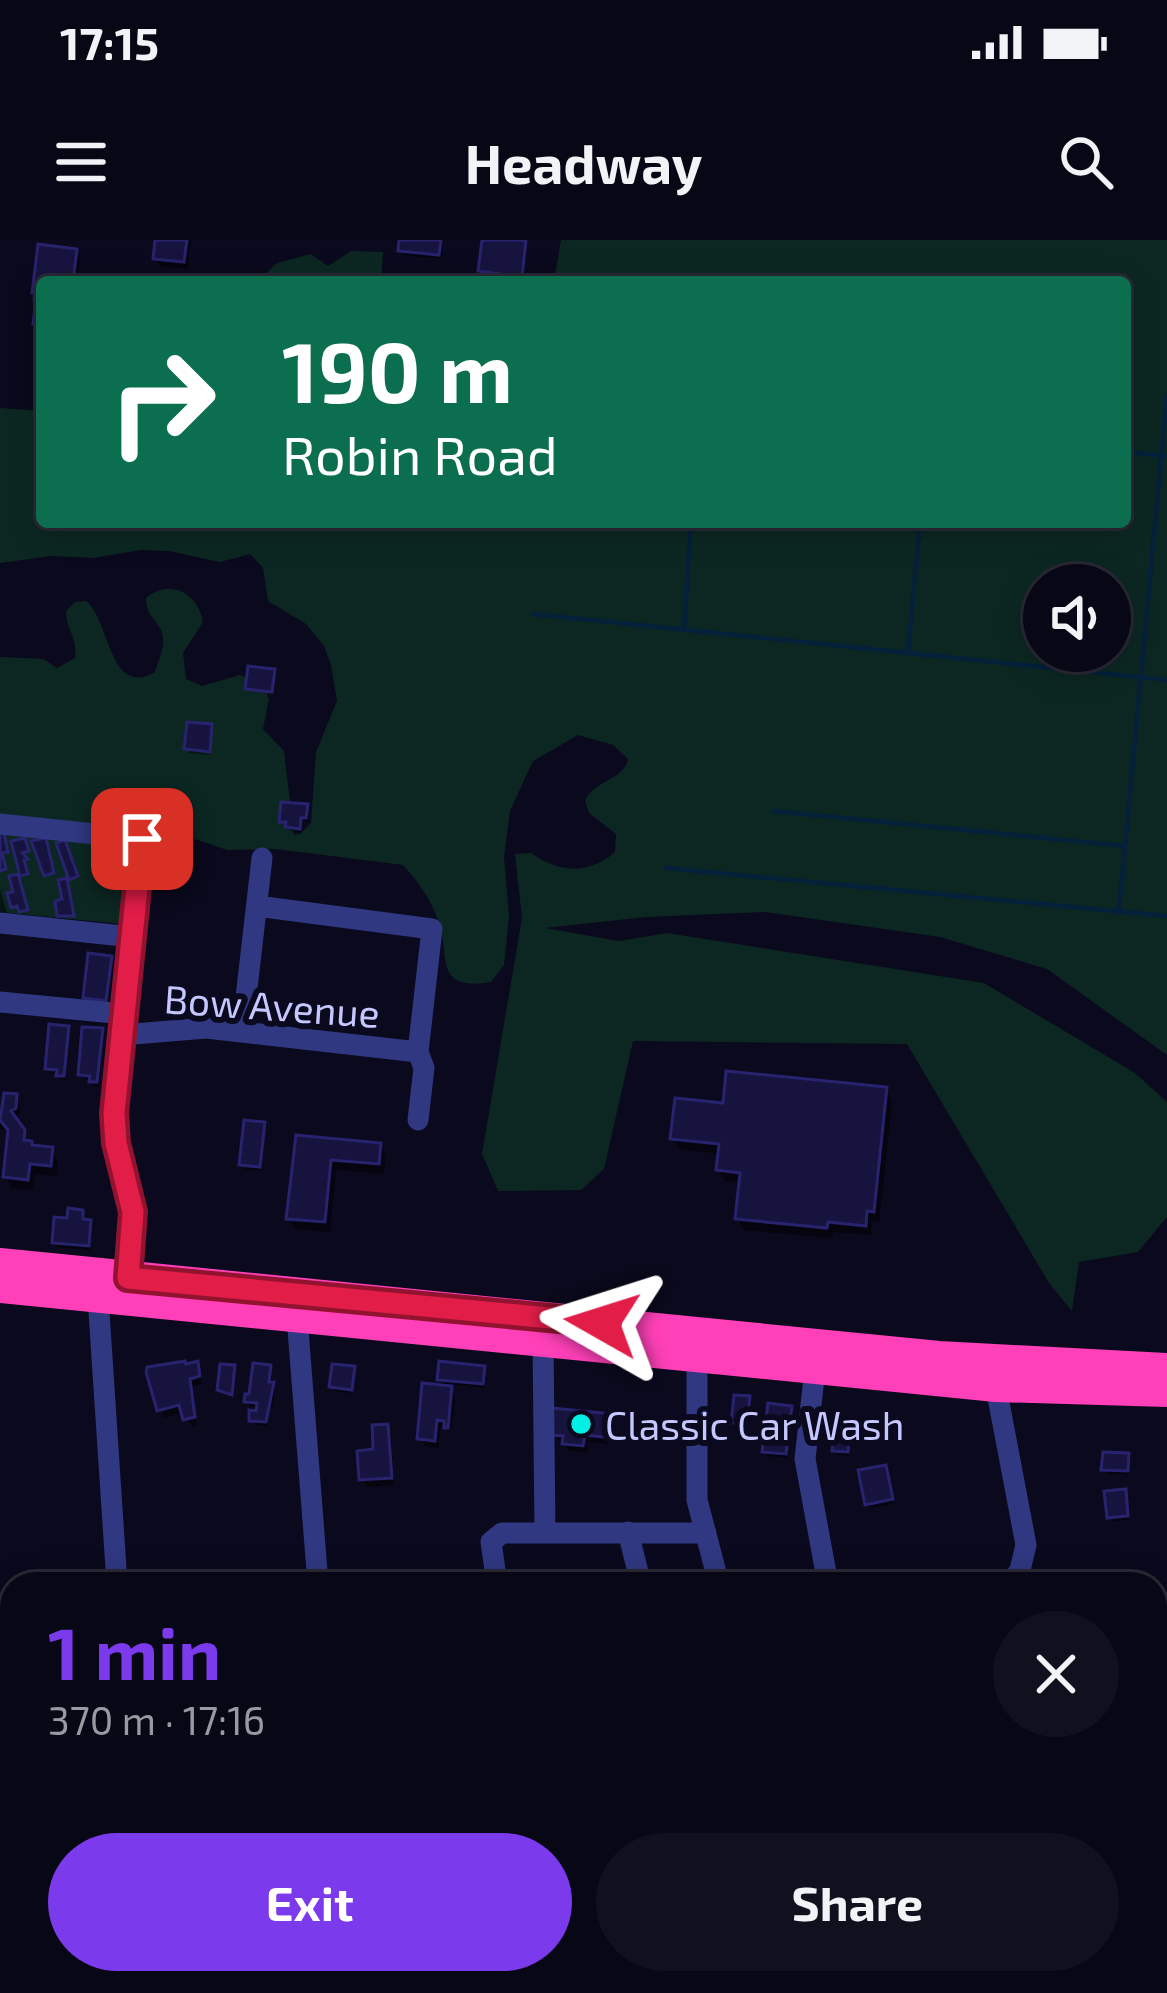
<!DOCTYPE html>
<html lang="en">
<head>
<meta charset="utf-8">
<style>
	:root { --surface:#080716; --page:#11101f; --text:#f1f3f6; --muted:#9899a1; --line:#292835; --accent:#7c3aed }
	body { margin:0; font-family:"Exo 2",sans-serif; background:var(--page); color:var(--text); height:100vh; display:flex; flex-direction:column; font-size:45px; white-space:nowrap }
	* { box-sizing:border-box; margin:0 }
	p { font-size:39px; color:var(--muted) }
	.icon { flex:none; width:66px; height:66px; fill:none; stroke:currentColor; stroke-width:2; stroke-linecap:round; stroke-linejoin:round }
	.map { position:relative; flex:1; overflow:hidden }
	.sheet { position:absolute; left:0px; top:1332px; width:1167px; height:423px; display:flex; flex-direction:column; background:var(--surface); border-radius:36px 36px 0 0; box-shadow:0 6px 30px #0003,0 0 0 3px var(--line) }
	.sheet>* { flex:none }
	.guide { position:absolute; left:36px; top:36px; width:1095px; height:252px; border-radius:12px; box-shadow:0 6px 30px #0003,0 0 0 3px var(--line); background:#0b6e4f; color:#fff; overflow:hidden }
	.tools { position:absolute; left:1023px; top:324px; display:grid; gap:24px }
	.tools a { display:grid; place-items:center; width:108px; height:108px; border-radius:50%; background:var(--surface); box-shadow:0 6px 30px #0003,0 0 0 3px var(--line); font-size:60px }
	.pin { position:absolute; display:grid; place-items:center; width:102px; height:102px; color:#fff; margin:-51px; border-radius:24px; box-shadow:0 6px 18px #0006 }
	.me { position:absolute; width:132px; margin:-66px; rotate:276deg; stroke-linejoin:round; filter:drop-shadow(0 0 9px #0008) }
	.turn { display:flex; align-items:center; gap:42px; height:252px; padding:0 48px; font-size:54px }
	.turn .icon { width:156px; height:156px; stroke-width:2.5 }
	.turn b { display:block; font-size:84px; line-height:102px }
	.round { display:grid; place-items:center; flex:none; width:126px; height:126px; border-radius:63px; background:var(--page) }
	.head { display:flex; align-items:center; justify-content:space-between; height:204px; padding:0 48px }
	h1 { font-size:72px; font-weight:700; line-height:90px; color:var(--accent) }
	.action { display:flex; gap:24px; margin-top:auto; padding:24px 48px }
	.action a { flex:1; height:138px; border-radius:72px; background:var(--accent); color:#fff; font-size:48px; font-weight:700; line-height:138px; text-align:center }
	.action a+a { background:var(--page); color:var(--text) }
	.status { display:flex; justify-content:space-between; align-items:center; height:84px; padding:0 60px; background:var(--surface); direction:ltr }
	.status svg { height:33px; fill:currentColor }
	header { display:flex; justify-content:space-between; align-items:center; height:156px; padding:0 48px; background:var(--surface); font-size:54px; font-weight:700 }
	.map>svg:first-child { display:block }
	.green { fill:#0c2722; fill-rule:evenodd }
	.shadow { fill:#0007 }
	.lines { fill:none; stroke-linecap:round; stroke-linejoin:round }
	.stream { stroke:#04203b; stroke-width:4.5 }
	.building { fill:#16143f; stroke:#27236e; stroke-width:3 }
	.minor { stroke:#2f3880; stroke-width:21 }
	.highway { stroke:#ff40b8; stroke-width:30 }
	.route-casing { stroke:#92132f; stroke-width:30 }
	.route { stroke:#e11d48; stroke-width:21 }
	.poi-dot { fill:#00f0e4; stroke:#0a091d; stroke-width:4.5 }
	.labels { text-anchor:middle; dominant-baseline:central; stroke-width:12; stroke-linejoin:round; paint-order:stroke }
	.street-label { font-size:39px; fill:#c5c7ff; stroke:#0a091d }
	.poi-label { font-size:39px; fill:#c5c7ff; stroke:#0a091d; text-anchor:start }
</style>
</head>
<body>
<div class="status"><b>17:15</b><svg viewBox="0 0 49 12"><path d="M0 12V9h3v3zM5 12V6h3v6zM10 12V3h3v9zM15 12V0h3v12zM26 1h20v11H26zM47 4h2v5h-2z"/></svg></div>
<header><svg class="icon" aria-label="menu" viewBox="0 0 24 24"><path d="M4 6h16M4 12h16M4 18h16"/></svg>Headway<svg class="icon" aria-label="search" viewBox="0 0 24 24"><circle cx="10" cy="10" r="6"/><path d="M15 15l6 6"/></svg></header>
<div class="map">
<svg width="1167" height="1753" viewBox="0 0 1167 1753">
	<rect width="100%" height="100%" fill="#0a091d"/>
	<!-- green -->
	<path class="green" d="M561,0H1167V815L1047,729L940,697L765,672L646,677L545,688L619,701L667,693L984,743L1135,833L1167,862V977L1138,1012L1079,1022L1072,1071L1049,1043L907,804L633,801L604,929L581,950L498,951L482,914L522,678L515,614L531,613C559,633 588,635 615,612L616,594L589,573L585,560C595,540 624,540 628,519L613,505L578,495L533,521L510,571L504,617L509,676L504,725L491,742C433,752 450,715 439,682C430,659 420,643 403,625L276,609L227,610L198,600L155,594L0,584V417L43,419L57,428L75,418C78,399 66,389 66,371L75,362L86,361C110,379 109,459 155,432C159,419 168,401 160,388C152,375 147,375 146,358C171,337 199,355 203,382L183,413L186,439L202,446L240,435L263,444L269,459L263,489L284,511L294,595L300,594L311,583L316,512L337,461L331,425L324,406L306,384L268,361L263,328L250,314L220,322L169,311L141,310L93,318L52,316L0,323V168L42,171V282H1125V42H554ZM1044,345H1110V411H1044Z
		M351,11L383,12L381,42H257L277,23L311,14L328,26Z
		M0,593L128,606L122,684L0,672Z"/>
	<!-- shadow -->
	<path class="shadow" d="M158,0H191L188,29L160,26L156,18Z
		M402,0H443L441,19L404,15Z
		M485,0L525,1L523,40L484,35Z
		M41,7L75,12L80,19L76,42H42V85L36,84Z
		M211,487V515L189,513L187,508Z
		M306,567L308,582L302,581L301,592L291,591L282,581Z
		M0,649L7,674L0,673Z
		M110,718L107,765L88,762L86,758Z
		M67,789L65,840H62L48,828Z
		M101,791L99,846H95L81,834Z
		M885,850L892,861L879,982L872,981L871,995L833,992L832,998L744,990L738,978L742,942L725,941L719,930L721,914L680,909L673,898Z
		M15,857L21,868L16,882L29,904L33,908L51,910L58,921L56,936L35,934L33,950L12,948L6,937L11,890L0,889V865H6Z
		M263,885L261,931L245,929L242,924Z
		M299,898L379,905L386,916L384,934L336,930L330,992L296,989L289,978Z
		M82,973L84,982L92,987L90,1010L57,1007L55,1002L70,981Z
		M197,1124L202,1144L192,1147L197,1185L191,1186L185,1172L164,1178L150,1129Z
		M269,1128L275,1150L273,1167L269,1166L267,1186L254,1184L252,1180L259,1174V1167L250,1166L247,1161Z
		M483,1128L485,1148L447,1144L455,1157L452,1188L440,1187L438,1208L425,1206L420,1198L445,1148L440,1139Z
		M353,1129V1153L335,1151L332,1147Z
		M748,1159V1188L737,1187L734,1182Z
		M790,1168L787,1218L768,1216L765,1211Z
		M612,1177L616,1184L614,1204L588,1202L587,1213L570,1211L552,1194Z
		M387,1187L391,1195L394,1245L367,1247L362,1239Z
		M848,1189L849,1216L838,1215L835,1210Z
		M1127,1216L1129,1235L1107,1234L1104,1229Z
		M887,1233L893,1264L871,1268L868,1264Z
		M1124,1252L1129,1280L1112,1281L1110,1277Z"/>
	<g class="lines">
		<!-- stream -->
		<path class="stream" d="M1125,212L1167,216
			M533,374L1167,440
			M684,389L691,282
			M908,413L920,282
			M773,571L1125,606
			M665,628L1167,676
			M1119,671L1167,156"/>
	</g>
	<!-- building -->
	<path class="building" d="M155,0H187L184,22L153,19Z
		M399,0H441L439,15L398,11Z
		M482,0H526L522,37L478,31Z
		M38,4L77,9L73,42H42V60L34,59L35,53H32Z
		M36,60L42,61V85L33,84Z
		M248,426L275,429L272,452L245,449Z
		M187,482L212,484L210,512L184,509Z
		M281,562L308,564L306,578H301L300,589L285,587L286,582H279Z
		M4,593L8,612L2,613L6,629L0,631V594Z
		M25,598L29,611L22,613L28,619L24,620L28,634L20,636L11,601Z
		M46,598L54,633L44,636L31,601Z
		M65,600L78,636L69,640L56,603Z
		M18,634L28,670L19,672L17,666L11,668L7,653L13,652L9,636Z
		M67,638L74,676H57L55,661L62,659L58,640Z
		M88,713L112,716L106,761L83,758Z
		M49,784L69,786L64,836H56L57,830L45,829Z
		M82,787L103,788L97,842H89L90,836L78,835Z
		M726,831L887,847L874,972L867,971L866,986L828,982L827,988L735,979L740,933L716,930L719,904L670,899L675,858L723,863Z
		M4,853L17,854L16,868L11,871L25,890L24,900L32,901V905L53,907L51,926L30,924L28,940L3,937L8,890L0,880Z
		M244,880L265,882L260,927L239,925Z
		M296,895L381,903L379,924L331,920L325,982L286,979Z
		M68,968L83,970V979L91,980L89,1006L52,1003L54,977L67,978Z
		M185,1121L186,1124L198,1121L200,1136L190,1139L195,1177L183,1180L179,1165L157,1171L146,1132L147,1127Z
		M439,1121L485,1126L483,1144L437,1140Z
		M253,1123L271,1125L269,1142H274L266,1182L249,1181V1170L256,1171L257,1163L244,1162L245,1154H249Z
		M220,1124L235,1125L232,1155L217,1150Z
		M332,1124L355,1126L352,1150L329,1147Z
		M422,1143L452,1146L448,1188H444V1181L437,1180L435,1201L417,1199Z
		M734,1155L750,1156L747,1184L731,1183Z
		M768,1163L792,1166L786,1214L762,1212Z
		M552,1168L614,1174L611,1198L585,1195L583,1206L562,1204L563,1196L549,1195Z
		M388,1184L392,1238L359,1240L357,1211L373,1209L372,1185Z
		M834,1185L850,1187L848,1212L832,1211Z
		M1103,1212L1129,1213L1128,1231L1101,1230Z
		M886,1225L893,1259L865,1265L858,1230Z
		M1126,1249L1128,1276L1107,1278L1104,1251Z"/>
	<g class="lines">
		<!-- minor -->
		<path class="minor" d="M0,584L142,599L114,873L116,903L132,962L128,1038
			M257,666L432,689L418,812
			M0,683L132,697
			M0,762L124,774
			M242,792L262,618
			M122,795L206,788L418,812L424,828L418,880
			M98,1057L117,1344
			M297,1077L318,1344
			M543,1101L545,1291
			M697,1117V1260L719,1344
			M815,1129L805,1219L828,1344
			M996,1147L1026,1305L1020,1330L1010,1344
			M628,1292L641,1344
			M497,1344L491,1302L502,1293H706
			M1155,1432L1167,1431
			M1155,1646L1167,1633
			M0,1721L12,1717
			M340,1743L341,1753
			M515,1743L516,1753
			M661,1743V1753
			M909,1743L911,1753
			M1067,1743L1069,1753"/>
		<!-- highway -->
		<path class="highway" d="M0,1023L939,1116L1167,1128
			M0,1048L996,1147L1167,1152"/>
	</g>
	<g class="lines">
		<!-- route casing -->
		<g class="route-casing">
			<path id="route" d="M142,599L114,873L116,903L133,972L128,1038L602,1083"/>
		</g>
		<!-- route -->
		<use href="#route" class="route"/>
	</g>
	<!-- markers -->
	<circle class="poi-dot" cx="581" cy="1184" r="12"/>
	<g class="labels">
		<!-- street labels -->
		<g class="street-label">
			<text transform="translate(272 765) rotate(4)">Bow Avenue</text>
		</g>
		<!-- poi labels -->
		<g class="poi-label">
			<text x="605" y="1184">Classic Car Wash</text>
		</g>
	</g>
</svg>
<div class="tools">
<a><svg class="icon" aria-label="sound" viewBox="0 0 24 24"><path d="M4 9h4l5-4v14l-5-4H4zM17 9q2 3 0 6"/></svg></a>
</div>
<div class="pin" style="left:142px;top:599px;background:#d93025"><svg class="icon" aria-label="arrive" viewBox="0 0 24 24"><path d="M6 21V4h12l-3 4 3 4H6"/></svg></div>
<svg class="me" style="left:602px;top:1083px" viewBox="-20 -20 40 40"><path d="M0-17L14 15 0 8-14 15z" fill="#e11d48" stroke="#fff" stroke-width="4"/></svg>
<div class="guide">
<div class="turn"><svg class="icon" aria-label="right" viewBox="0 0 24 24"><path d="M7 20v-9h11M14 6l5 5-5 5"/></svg><div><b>190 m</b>Robin Road</div></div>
</div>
<section class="sheet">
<div class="head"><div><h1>1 min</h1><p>370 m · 17:16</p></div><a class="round"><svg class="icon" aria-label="close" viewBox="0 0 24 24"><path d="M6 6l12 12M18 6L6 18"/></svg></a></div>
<div class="action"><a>Exit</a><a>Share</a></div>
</section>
</div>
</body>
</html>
